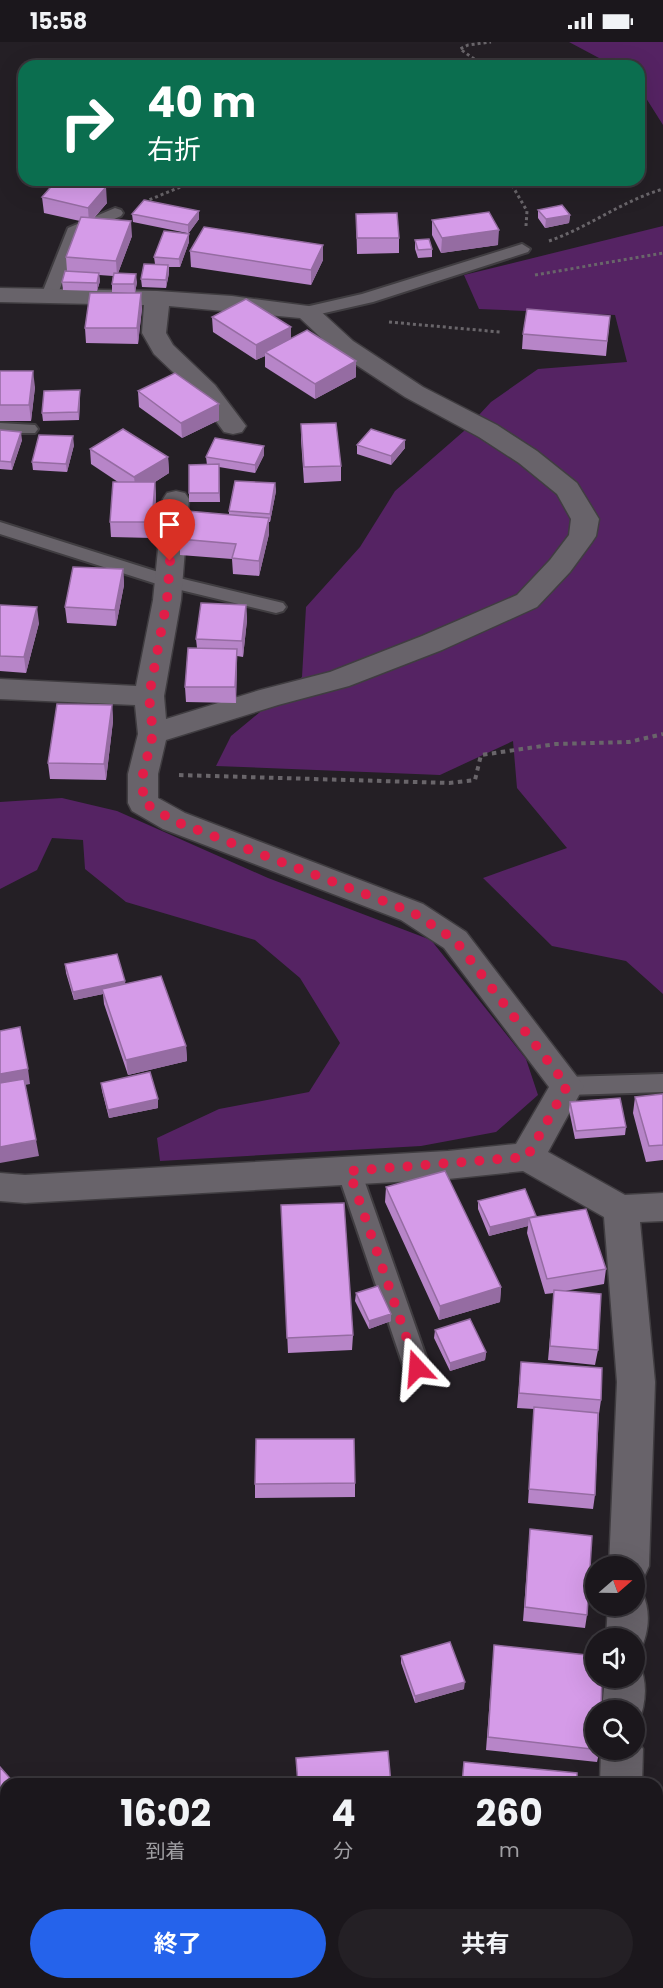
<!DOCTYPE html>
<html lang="ja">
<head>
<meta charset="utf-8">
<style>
	:root { --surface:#1b171c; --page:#242025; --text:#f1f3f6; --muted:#a09fa3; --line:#39363b; --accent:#2563eb }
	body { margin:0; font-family:Poppins,"Noto Sans JP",sans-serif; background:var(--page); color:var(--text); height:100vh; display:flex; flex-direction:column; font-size:22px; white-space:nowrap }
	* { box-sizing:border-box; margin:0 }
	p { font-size:20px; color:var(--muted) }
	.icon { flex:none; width:33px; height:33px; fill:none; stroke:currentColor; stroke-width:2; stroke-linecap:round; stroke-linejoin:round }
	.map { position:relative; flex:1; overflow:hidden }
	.side { position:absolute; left:0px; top:1736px; width:663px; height:212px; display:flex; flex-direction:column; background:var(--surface); border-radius:18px 18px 0 0; box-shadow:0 6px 24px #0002,0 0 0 2px var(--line) }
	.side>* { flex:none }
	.guide { position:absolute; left:18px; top:18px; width:627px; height:126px; border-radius:18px; box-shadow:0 6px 24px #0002,0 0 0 2px var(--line); background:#0b6e4f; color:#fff; overflow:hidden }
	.needle { width:39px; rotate:70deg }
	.fabs { position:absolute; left:585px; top:1514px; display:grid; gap:12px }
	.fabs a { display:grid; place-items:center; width:60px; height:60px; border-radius:50%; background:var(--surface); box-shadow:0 6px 24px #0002,0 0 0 2px var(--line); font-size:30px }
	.pin { position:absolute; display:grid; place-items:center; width:51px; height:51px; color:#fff; margin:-62px -26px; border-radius:50% 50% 50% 0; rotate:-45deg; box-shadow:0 0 6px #0007 }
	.pin .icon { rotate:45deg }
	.me { position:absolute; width:66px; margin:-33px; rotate:341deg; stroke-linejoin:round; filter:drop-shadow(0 0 4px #0008) }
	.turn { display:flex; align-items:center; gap:21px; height:126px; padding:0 30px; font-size:27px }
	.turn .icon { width:78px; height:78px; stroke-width:2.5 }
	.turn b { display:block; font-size:42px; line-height:51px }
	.eta { display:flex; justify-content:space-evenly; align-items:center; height:102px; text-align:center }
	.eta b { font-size:36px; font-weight:700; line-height:42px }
	.cta { display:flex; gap:12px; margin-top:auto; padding:12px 30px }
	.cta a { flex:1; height:69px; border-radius:36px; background:var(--accent); color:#fff; font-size:24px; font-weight:700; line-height:69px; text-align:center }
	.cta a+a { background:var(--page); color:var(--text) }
	.status { display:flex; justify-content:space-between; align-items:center; height:42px; padding:0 30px; background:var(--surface); direction:ltr }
	.status svg { height:16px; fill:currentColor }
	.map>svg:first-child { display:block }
	.green { fill:#552363 }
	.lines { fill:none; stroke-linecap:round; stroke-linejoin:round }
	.service-casing { stroke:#403d41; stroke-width:4 }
	.minor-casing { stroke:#403d41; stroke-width:3 }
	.path-far1 { stroke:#69656a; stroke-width:3; stroke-dasharray:3 3; stroke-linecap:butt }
	.path { stroke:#69656a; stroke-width:4; stroke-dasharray:4.5 4.5; stroke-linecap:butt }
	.service { fill:#68636a; fill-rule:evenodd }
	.minor { fill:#68636a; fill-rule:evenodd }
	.wall { fill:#b785c8 }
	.shaded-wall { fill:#956ca2 }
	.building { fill:#d59be8; stroke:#956ca2; stroke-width:1.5 }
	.route { stroke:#e11d48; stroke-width:10; stroke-dasharray:0 18 }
</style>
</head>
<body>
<div class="status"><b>15:58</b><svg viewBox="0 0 49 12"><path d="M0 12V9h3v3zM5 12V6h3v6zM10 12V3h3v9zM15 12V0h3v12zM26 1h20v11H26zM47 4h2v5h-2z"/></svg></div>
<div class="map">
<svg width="663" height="1946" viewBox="0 0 663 1946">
	<rect width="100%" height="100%" fill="#241f25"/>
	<!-- green -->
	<path class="green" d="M569,0H663V83L639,45V24H614Z
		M663,184V952L626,919L552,904L483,836L567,806L517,746L513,699L440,733L216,724L231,694L302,635L306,565L360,505L395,449L464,389L491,360L538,327L627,320L615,273L479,267L464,233Z
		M62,756L117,769L268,836L431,898L526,1017L538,1053L496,1090L421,1104L160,1119L157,1096L219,1067L309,1050L340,1001L300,936L255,898L126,860L85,827L83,798L52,796L37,828L0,847V760Z"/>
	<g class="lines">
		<!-- service casing -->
		<g class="service-casing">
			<path id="service" d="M115,166L121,168L123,171L121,174L81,192L57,254L49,259L43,258L41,254L68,186Z
				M522,202L530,207L528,210L373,260L307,275L299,270L301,266L362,252Z
				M0,381L35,383L38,387L35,391H0Z
				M0,480L171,534L283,561L286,565L283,569L276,571L160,543L0,492Z
				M663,1032V1050L567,1053L559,1050L555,1044L559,1038L567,1035Z
				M349,1120L357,1122L361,1129L430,1326L426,1334L417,1337L408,1334L404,1326L337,1129L341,1122Z"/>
		</g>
		<!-- minor casing -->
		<g class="minor-casing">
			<path id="minor" d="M0,246L157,249L232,254L316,265L353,299L423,345L497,383L537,409L577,441L599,477L596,494L592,500L570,530L537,565L442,608L349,644L278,663L166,698L158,732V756L185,771L423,862L466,890L584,1044L548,1110L625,1153L663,1151V1179L640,1180L655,1340L649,1524L643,1537L634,1540V1524H609L617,1340L604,1175L523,1129L448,1137L25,1161L0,1159V1131L25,1133L448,1109L516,1102L549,1045L444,906L401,878L163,787L132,769L128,761V732L138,692L135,663L0,657V637L136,644L153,558L163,457L167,451L176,449L185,451L189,457L181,558L164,654L166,677L260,648L330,630L422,594L517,553L550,518L569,493L571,477L557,452L519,421L479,395L405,355L335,309L300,276L169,264L166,291L173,303L215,343L246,384L242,390L233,392L224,390L197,353L154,312L142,291L144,263L0,260Z
				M634,1547L642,1550C651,1569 649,1590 640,1609L634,1611V1596H606L608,1563H634Z
				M634,1620L639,1621C648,1641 646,1662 638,1682L634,1683V1668H602L605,1635H634Z
				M634,1692L643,1707L642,1742H600L601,1707H634Z
				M657,1748L663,1749V1791L657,1790Z
				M583,1941H627V1946H583Z"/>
		</g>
		<!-- path-far1 -->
		<path class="path-far1" d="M484,24L460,7L468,3L491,0
			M509,138L527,169L526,184
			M144,160L190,141L192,138
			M549,199C589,185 622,159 663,147
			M535,233L663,211
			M389,280L500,290"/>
		<!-- path -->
		<path class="path" d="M179,733L449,741L475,738L481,713L556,702L629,700L663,692"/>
		<!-- service -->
		<use href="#service" class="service"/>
		<!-- minor -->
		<use href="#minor" class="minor"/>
	</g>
	<!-- wall -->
	<path class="wall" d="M42,155L107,161L94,176L132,194L118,231L137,240L135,251L142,266L138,302L86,301L85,286L128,251L112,250V242L113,234L99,233L100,239L97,249L63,248L62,240L67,229L66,215L80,179L44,171Z
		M538,168L570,173L569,181L545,186L538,176Z
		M199,169V177L188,192L189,200L180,225H169V231L166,246L142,245L141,237L155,222L154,215L187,191L133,180L132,172Z
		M356,172L399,196V211L357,212Z
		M432,178L498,203L441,211L432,193Z
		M415,198L432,207V215L418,216L415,207Z
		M190,209L323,218L311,243L191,225Z
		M610,274L606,314L522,307L523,292Z
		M212,275L291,285V296L356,319V335L315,357L265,325V314L256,318L213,290Z
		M0,329L35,345L31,379H0Z
		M80,348V357L79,378L43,379L42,371Z
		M138,349L219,378L182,396L139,365Z
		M301,382L341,424V439L304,441L301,398Z
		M0,388L22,398L12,428L0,427Z
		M74,403L67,430L33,428L32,420Z
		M357,403L405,406L391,423L357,412Z
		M90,407L168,415L169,431L155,440L156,455L153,496L111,495L110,480L118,440L91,422Z
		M264,413L255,431L219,425L220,460H189V451L207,423L206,415Z
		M275,441L276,449L270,480H269V492L259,534L233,532L232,517L180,513V497L229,472V469Z
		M123,527L124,543L116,584L67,581L65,565Z
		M0,563L39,581L26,631L0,629Z
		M246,563L247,578L243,615L237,614L236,661L186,660L185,645L197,606L196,597Z
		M112,663L113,679L106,738L50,737L48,721Z
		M65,922L125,939V942L186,1004L187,1019L128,1033L104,962L103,952L74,958L66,931Z
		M101,1041L158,1057V1066L109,1076L102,1049Z
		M663,1052V1118L646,1120L633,1071L635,1055Z
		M570,1060L626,1085L625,1093L575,1097L569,1068Z
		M386,1145L501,1245L500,1260L439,1278L385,1160Z
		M478,1159L536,1174V1175L606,1227L604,1242L565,1249L598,1308L595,1323L548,1318L554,1251L545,1252L527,1191L528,1184L489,1194L478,1167Z
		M281,1163L353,1293L352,1308L288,1311Z
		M356,1251L391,1279L369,1287L355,1259Z
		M435,1288L486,1310L485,1318L450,1329L434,1296Z
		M521,1320L601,1358L599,1372L595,1453L593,1467L528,1461L534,1367L517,1366Z
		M355,1441V1455L255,1456V1442Z
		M530,1487L587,1573L585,1586L523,1579Z
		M494,1603L600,1707L597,1720L486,1708Z
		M401,1614L464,1647L415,1661L401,1621Z
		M540,1941H556L555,1943Z"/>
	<!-- shaded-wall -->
	<path class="shaded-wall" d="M106,145L107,161L89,181L88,166Z
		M199,169V177L188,192V183Z
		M570,173L569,181L545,186L546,177Z
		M131,179L132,194L117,234L116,219Z
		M499,188L498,203L441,211L442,196Z
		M189,192V200L180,225L179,217Z
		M323,203V218L311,243V228Z
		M168,223L169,231L166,246V238Z
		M99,231L100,239L97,249V241Z
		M136,232L137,240L135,251L134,242Z
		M141,251L142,266L138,302L137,286Z
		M291,285V301L265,310V314L256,318V303Z
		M356,319V335L315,357V342Z
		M33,329L35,345L31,379L29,363Z
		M80,348V357L79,378L78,370Z
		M219,362V378L182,396L181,381Z
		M21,390L22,398L12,428L11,420Z
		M73,394L74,403L67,430L66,422Z
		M405,398V406L391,423V414Z
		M264,404V413L255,431V423Z
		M168,415L169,431L155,440L156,455L153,496L152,480L136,451L134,435Z
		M275,441L276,449L270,480V472Z
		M269,476V492L259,534V519Z
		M123,527L124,543L116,584L115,568Z
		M246,563L247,578L243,615L242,599Z
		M37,565L39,581L26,631L24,615Z
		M237,607V622L236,661L235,645Z
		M112,663L113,679L106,738L104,722Z
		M125,939L126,948L102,947L103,952L74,958L73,950Z
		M186,1004L187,1019L128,1033L126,1018Z
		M28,1027L30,1042L0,1048V1032Z
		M158,1057V1066L109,1076L108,1068Z
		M36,1098L39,1114L0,1121V1105Z
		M536,1174V1182L529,1176L528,1184L489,1194L490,1185Z
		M501,1245L500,1260L439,1278L440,1264Z
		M391,1272V1279L369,1287V1279Z
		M486,1310L485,1318L450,1329V1321Z
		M465,1640L464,1647L415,1661V1654Z
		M6,1868V1887L0,1893V1873Z"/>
	<!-- building -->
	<path class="building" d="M57,138H71L106,145L88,166L42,155Z
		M144,158L199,169L188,183L132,172Z
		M562,163L570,173L546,177L538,168Z
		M489,170L499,188L442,196L432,178Z
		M397,171L399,196H357L356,172Z
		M81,175L131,179L116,219L66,215Z
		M204,185L323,203L311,228L190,209Z
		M164,189L189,192L179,217L154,215Z
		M429,197L432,207L418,208L415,198Z
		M144,222L168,223L166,238L141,237Z
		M65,229L99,231L97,241L62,240Z
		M114,231L136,232L134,242H112Z
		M90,251H141L137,286H85Z
		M246,257L291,285L256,303L212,275Z
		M527,267L610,274L607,299L523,292Z
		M307,288L356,319L315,342L265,310Z
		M0,329H33L29,363H0Z
		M175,331L219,362L181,381L138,349Z
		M80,348L78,370L42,371L44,349Z
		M336,381L341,424L304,425L301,382Z
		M123,387L168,415L134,435L90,407Z
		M371,387L405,398L391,414L357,403Z
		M0,388L21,390L11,420L0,419Z
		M39,393L73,394L66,422L32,420Z
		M215,396L264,404L255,423L206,415Z
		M219,422V451H189V423Z
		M235,439L275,441L270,472L229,469Z
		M113,440H155L152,480H110Z
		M187,469L269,476L259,519L232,516L236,502L180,497Z
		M73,525L123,527L115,568L65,565Z
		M201,561L246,563L242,599L196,597Z
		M0,563L37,565L24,615L0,614Z
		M188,606L237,607L235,645H185Z
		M57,662L112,663L104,722L48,721Z
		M117,912L125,939L73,950L65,922Z
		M161,934L186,1004L126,1018L102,947Z
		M20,985L28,1027L0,1032V989Z
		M150,1030L158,1057L108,1068L101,1041Z
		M24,1037L36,1098L0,1105V1041Z
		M663,1052V1103L649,1104L635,1055Z
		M620,1056L626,1085L576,1089L570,1060Z
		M445,1129L501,1245L440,1264L386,1145Z
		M525,1147L536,1174L490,1185L478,1159Z
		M344,1161L353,1293L287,1296L281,1163Z
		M586,1167L606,1227L547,1237L529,1176Z
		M378,1244L391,1272L369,1279L356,1251Z
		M554,1248L601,1252L598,1308L550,1304Z
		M470,1277L486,1310L450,1321L435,1288Z
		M521,1320L602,1326L601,1358L519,1351Z
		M534,1365L598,1371L595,1453L529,1447Z
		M256,1397H354L355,1441L255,1442Z
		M530,1487L592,1494L587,1573L525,1565Z
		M450,1600L465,1640L415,1654L401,1614Z
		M494,1603L596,1614V1635H602L601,1668H596V1707L600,1708L488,1695Z
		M388,1709L391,1742H298L296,1716Z
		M464,1720L577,1731V1742H462Z
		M0,1725L15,1742H6V1868L0,1873Z
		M0,1923L6,1932V1941H12L15,1946H0Z
		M260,1941H358L368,1946H257Z"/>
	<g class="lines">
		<!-- route -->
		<path class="route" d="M170,519L167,558L149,654L153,692L143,732V760L174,779L412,870L455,898L567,1044L527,1115L349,1129L417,1326"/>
	</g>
</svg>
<div class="fabs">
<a><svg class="needle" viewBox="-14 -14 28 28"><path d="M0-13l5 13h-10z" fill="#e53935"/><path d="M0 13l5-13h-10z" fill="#a09fa3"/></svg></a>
<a><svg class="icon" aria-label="sound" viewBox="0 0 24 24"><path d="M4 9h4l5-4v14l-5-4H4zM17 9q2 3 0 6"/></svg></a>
<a><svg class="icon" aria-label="search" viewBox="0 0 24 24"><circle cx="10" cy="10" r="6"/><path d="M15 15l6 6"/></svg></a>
</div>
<div class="pin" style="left:170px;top:519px;background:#d93025"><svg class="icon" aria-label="arrive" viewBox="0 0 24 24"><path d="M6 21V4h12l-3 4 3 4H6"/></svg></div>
<svg class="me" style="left:417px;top:1326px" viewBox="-20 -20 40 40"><path d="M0-17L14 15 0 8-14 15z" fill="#e11d48" stroke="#fff" stroke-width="4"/></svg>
<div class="guide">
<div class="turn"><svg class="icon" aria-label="right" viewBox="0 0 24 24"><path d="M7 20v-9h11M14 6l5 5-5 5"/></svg><div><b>40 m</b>右折</div></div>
</div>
<section class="side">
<div class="eta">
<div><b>16:02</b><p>到着</p></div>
<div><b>4</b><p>分</p></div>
<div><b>260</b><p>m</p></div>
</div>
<div class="cta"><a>終了</a><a>共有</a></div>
</section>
</div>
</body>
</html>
